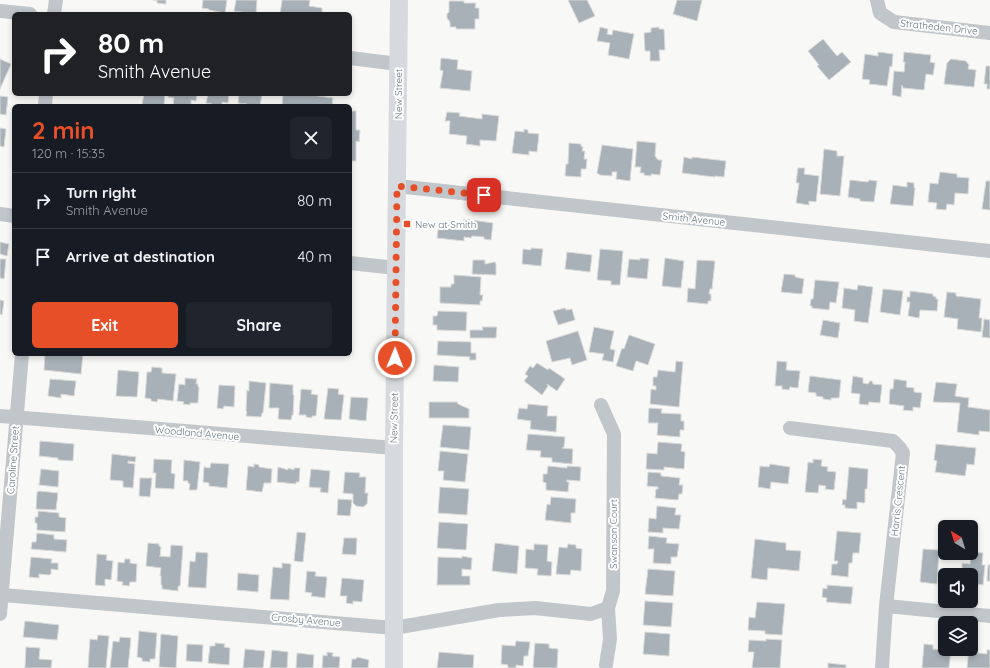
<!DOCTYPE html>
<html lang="en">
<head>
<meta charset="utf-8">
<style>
	:root { --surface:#171b24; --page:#20242c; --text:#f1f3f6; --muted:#9ea1a6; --line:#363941; --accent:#e64f28 }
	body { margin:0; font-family:Quicksand,sans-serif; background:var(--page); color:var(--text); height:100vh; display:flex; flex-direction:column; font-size:15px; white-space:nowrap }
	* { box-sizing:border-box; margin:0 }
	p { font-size:13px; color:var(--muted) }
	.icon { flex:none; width:22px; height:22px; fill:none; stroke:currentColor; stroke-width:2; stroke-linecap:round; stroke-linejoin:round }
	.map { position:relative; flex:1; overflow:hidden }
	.drawer { position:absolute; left:12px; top:104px; width:340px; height:252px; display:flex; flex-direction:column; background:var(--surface); border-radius:6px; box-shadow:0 2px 6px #0003 }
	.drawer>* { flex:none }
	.hud { position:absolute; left:12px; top:12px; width:340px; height:84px; border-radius:6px; box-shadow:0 2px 6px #0003; background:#202124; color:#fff; overflow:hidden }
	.needle { width:26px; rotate:322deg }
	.fabs { position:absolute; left:938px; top:520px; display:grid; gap:8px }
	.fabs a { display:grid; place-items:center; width:40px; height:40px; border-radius:6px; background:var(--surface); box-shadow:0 2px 6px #0003; font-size:20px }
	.pin { position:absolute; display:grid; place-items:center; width:34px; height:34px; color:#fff; margin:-17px; border-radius:8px; box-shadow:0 2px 6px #0006 }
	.me { position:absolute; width:44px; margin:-22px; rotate:1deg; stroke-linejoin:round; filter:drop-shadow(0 0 3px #0008) }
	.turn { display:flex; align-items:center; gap:14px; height:84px; padding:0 20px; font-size:18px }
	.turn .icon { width:52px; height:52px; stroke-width:2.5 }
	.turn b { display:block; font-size:28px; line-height:34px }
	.round { display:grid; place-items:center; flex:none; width:42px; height:42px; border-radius:6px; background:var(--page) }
	.headline { display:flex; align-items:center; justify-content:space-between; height:68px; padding:0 20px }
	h1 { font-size:24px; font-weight:800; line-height:30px; color:var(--accent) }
	.button { display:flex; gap:8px; margin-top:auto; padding:8px 20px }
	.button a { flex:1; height:46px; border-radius:6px; background:var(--accent); color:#fff; font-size:16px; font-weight:800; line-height:46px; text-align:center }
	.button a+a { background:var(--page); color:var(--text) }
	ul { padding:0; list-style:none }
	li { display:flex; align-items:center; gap:12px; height:56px; padding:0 20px; border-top:1px solid var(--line) }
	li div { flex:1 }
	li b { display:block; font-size:15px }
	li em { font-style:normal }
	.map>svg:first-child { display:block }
	.building { fill:#a8b1b7; stroke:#dadad8 }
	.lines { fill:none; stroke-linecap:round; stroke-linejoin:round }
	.minor { stroke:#c1c6ca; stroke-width:14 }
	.major { stroke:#d6dade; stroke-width:18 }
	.route { stroke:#e64f28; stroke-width:7; stroke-dasharray:0 12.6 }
	.poi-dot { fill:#e64f28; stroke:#fff; stroke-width:1.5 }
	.labels { text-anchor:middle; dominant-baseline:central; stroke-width:4; stroke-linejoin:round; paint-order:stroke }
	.street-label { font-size:10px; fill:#637581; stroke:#fff }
	.poi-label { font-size:10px; fill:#637581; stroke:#fff; text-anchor:start }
</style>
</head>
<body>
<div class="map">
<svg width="990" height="668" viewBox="0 0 990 668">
	<rect width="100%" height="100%" fill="#f8f8f6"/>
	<!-- building -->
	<path class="building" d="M153,0H166V4L157,3V0Z
		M203,0H227L225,13L209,10V9L202,8Z
		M236,0H257L256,14L234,11Z
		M282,0H310L309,6L322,8V12L331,14H280Z
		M568,0H587L595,16L579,23Z
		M677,0H702L697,21L673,14Z
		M449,1H464V3H476L475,8H479V19H475V29H456V27H450V22L447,18V14L449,12Z
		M600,27L608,29L607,34L612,35L613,30L634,34L629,59L608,55L610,43L597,41Z
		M659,27V29H664L665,50H659L660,61H650V51H645L644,33L651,32V28Z
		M823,39L837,56L842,52L851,62L829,80L817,66L819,65L808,51Z
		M878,52L893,54L892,67L890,66L887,86L869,84L870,80L862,79L865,54L878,56Z
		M904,52L931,55L930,62L935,63L933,75L926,74L924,90L903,88L902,85L901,97L892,95L894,71L904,72L905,62H903Z
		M441,58L458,60L457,69L472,71L470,91L440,88L443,71L440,70Z
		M0,59L11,64L0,89Z
		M951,59L966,61L969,65L968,69L976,70L974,87L944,84L947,63Z
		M986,66H990V89H987V84H984Z
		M144,94H165L164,106L142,105Z
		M168,94H197L196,101L191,100V106H173L174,98L168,97Z
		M208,94H229L228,103L222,102V106H212V104L206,103Z
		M239,94H262L260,106H246L247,104L238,103Z
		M283,94H303L333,98L332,106H282Z
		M0,96L8,97L6,115L0,114Z
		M350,111H356V130H360L359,142L356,141V161H350Z
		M447,112L460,113L459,116L482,119V114L499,116L496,141L480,140V146L466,144L467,136L449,134L450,121H445Z
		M0,128L6,129L4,147L0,146Z
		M524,129L528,130V133L539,134L537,152L529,151V155L512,153L515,131L524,132Z
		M637,141L656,143L655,156L658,160H662L660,175L651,174V176L644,175V173H640L641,167H635Z
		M569,143L581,144V146L583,147L582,151H585L584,159H587L586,169H581V177L565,176L566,164H568Z
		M602,145L633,149L630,181L616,179L617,172H612V176L600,175L597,173Z
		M824,149L837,151V156H844L840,196L820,194Z
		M684,157L692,159V157L726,161L724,177L715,176V177L682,173Z
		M798,168H805L804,174L819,176L816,202L809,201V205L796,203L799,183H796Z
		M940,172L957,174V177L969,178L968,194L955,193L954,205L947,204L946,210L936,209L937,203L928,202L930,183L938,184Z
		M850,180L868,182L869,180L877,181L874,202L860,201V199L848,197Z
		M986,181H990V210L982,209Z
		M907,182L914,183V188H915L913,206L890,204L893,185L907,187Z
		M464,219L493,223L491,240L484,239V237L472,236L471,238L464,237V241L437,238L439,223L463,225Z
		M0,242L9,244L7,256L0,254Z
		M531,248L543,249L541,266L522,264L523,249L531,250Z
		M600,249L623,251L620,285H611V281L597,280Z
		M567,252L592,255L590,272L565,269Z
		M640,258L649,259L647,279L627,277L629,259L640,260Z
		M665,258L684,261L681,288L662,286Z
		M0,259H6L4,279L0,278Z
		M473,260H485V264L495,262L496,264V275L472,274Z
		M697,260L715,261L712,289H710L709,294H711V301H708V304L687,302L688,288L695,289Z
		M784,274L795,275V277L804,279L802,294L781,292Z
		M454,275L481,277L480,295H483L482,301H480V305L440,303V287H451V284H454Z
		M815,280L839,282L836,303L830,302L829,310L812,308V306H810L811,299H813Z
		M858,285L873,287L868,323L854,321L855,310L842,308L844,288L857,290Z
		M883,289L903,291L900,315L880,312Z
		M910,291L933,294V296L936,297V299H938L937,311L920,310L919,318L908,316L910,302H907V297H910Z
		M947,292L956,293V296L981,299L979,318H982L981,332L957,329L958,319L944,317Z
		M0,300L4,301L2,315L0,314Z
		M565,308L566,310L572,309L575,320L558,325L553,311Z
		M438,311L467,312L466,331L437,330V325H433V316H437Z
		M984,319L990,320V338L982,337Z
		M823,320L840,323L838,338L820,335Z
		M482,327H497L496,338H470V330H483Z
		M594,327L614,331L610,349L615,350L613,362L602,360L604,354L589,352Z
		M578,331L587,360L572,365L570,358L552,362L546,341Z
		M629,335L655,344L648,365L636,361L633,371L616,366L622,348L624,349Z
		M438,341L471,342V353H476V360H469L470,357L437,355Z
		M45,354L62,355V354H83L81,374L44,370Z
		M676,361L683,362L679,407L650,404L651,389L656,390V386H653V377H657L658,370L675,372Z
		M777,361L787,362L786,370L800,371L798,388L790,387L789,390L782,389V386H775Z
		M537,363L548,370L549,368L565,379L557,391L547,384L548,386L542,395L524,381L528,376L525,374L530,366L533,368Z
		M434,365L459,367L458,382L433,381Z
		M152,367L162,368V373L176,374L173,401L158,399L157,402L151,401V399L145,398L147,372H151Z
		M118,370L139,372L137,397L116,396Z
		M810,376L841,380L839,398H831V400L823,399V397L816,396V393L808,392Z
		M853,376L863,378V383L868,384L870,381H872L873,384L882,385L880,403L869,402L868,405L859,404L860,394L851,393Z
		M185,378L197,379L196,384H198V387H199L198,403H190V405L183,404L184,402L177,401L179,384L185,385Z
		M50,379L76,381L74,396L61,394V398L48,396Z
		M894,379L907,381L906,387L914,388V392L922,393L920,408L913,407V411L903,410L904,406L889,404L890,389H893Z
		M249,381L266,383L263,413H262L261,417L246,416L247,412L246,411L247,390L249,391Z
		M936,382L957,384L955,396L969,398L968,407L990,410V432L979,431V435L957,432L960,403L933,402Z
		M270,383L293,385V395H294L293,415H292L291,420L278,419L279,408H269Z
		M219,385L235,386L234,407L224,406L223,409L217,408Z
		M328,388L339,389L338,394L344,395L341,420L324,419Z
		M301,389L312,390L311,394L318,395L316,416H312V418L306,417V415H299Z
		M351,397L368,398L366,421L349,419Z
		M429,402H457L458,404L469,409V418H429Z
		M528,404L548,406L547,416H557L556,432L530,429L531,421L517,419L519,408L527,409Z
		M649,408L662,409L661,413L681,414V421H684V430H680V437L657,435L658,423H648Z
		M443,425L471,427L469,450L440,447Z
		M528,434L565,437L564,447L562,448L573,449L572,464L552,462V458L540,457L541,451L526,450Z
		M40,441L74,444L73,461L58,460V458L39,456Z
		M658,442L682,444L681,451L685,452L684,469L664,467V470L646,469L647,453L657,454Z
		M936,444L976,448L974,465L967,464L965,476L935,472L937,461L934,460Z
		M440,451L468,454L465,482L443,480L444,471H438Z
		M112,454L136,457L135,462L128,461V463L135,464L133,488L123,487V481L110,480Z
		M154,459L172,460L171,473L175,474L174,489L155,488L156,473H153Z
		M813,459L822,460L821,466L828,467L827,471L836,472L834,490L825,489L826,486L819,485L818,493L805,492L808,462L813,463Z
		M184,460L200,462L197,490H189L190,484L188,483V481H183Z
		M211,463L229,464L227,488L209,486V483L203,482L204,467L210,468Z
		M254,464L259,465V467L272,469L271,483H264L262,492L246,490L248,466L254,467Z
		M770,464L790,467L788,484L771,482L770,489L758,487L760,466L769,467Z
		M548,466L567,468V466L581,467L580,481L567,480V482H569L568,492L546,490V483L543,482V474H547Z
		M278,467L288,470V468L294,470V468H300L299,482H296V484L277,482Z
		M849,467L868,469V471L867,489H865V502L864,503L857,502V509L845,508V505H842L843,499L846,500Z
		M41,469L59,471L58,487L39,485Z
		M311,469L330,471L328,493L320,492L321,488L309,487Z
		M345,472L360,473L359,477H366L365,493H368L367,504L363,507L356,506L353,503V494L343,493Z
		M648,472L661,473V476L680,478L679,485H683L682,494H679L678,500L655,498L656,489H658V487L647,486Z
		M140,478H152L150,497L139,496Z
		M440,487L469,489L467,515L438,513Z
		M39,491L58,493L56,510L36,509L37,492Z
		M551,497L576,499L575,513H571V523L545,520L547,504L550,505Z
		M338,499L352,500L350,516L337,515Z
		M657,506L676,508L675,515H681L679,529L663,528V533L648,532L649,518L656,519Z
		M38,511L59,513V517L66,518L65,532L37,530V523H35V517H38Z
		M439,522L468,524L466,550L437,548Z
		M837,531L861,533L859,553H853L852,563H849L848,577L831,575L832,564H837L838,561H834Z
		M297,532L306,533L303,562L294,561Z
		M37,533L54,535V539L67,540L66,552L31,549L32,542H36Z
		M649,536L667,538L666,543L679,544L677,557H671V564L653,563L654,549H648Z
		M344,538H357L356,555L342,554Z
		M755,539L786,543V550L801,551L799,571L768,568L767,580L751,578Z
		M148,543L159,544V546L161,547L160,557V556L170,557L171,545L183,546L180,586H178V591L162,589V585H161V576H160L161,568L146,566Z
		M495,543L519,546L517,574L492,571Z
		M534,544L548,545L547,561L552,562L551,576L537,575L538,569L525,568L526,549L534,550Z
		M568,544L576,545V548L582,549L581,571L571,570L570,575L556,574L559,547L567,548Z
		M923,549L939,550L937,584L920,582Z
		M196,552L208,553L206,588L188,587L190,561L195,562Z
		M971,552L983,553L982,565H985L983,585L971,583V575H955L956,569L962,570V563L970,564Z
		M97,554L107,555L106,560L113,561L111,580L105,579V586L95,585Z
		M462,556L472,558L471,570L462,569V576H470V585H437L438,557L462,558Z
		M31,557L52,559L51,563H58V570L51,569V574L49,575L39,574V578L29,577Z
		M125,559H130V563L137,564L136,582H130L129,586L122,585L123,582L117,581L118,562L124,563Z
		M282,563L291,564L289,600L270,599L273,567L282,568Z
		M988,565H990V581H987Z
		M648,569L675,571L673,596L645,594Z
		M307,571L316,572L315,576L327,577L325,598L311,596L312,593L305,592Z
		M238,573L259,575L258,592L237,590Z
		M342,578L364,580L362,602L353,601V604L346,603L347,596H340Z
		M827,585L853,587L851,604L826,602L827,598L822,597L823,588L827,589Z
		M645,601L673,603L671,627L643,625Z
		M757,602L785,604L782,635L765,634V631L748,630L749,617L755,618Z
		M25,621L59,625L57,640L23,637Z
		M139,631L157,633L155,659H150V662L142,661V658L137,657Z
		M645,632L670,634L669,656L643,654Z
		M161,634L178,636L176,668L159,667Z
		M98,635L109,636L106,668H88L90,639L97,640Z
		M120,637L131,638L128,668H110L113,641L119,642Z
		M766,639L782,640L780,668H752L754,652H748L749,640L766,641Z
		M516,641L530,642L528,656H524L523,666L516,665V668H508V665L501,664L502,645L515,646Z
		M215,643L225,644L224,647L230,648L229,665L208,663L210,646H215Z
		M535,643L549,644V648L558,649L557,668H535L533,667Z
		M187,644L203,645L202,662L186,661Z
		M924,644L933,645V649L942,650V645L945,646V649H951L949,668H922Z
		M26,647L40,648L39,659L52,660L51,668H24L25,667Z
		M971,648L977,649V653L987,654V650H990V668H967L969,649Z
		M245,649L265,651L263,668H243Z
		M272,650L288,652L287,668H270Z
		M327,652L333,653L332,656L340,657L339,668H322L323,655L327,656Z
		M439,652L474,655L473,668H437Z
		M297,653L314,655L313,668H296Z
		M357,657L369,660L368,668H351L352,659H356Z
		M828,663L846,665V668H828Z"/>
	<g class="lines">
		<!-- minor -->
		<path class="minor" d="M877,0L880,13L894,22L990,33
			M0,11L30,14
			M54,14L56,0
			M350,58L398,64
			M45,106L46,94
			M397,186L990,251
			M0,214L14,216
			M350,263L396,268
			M601,405L614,434L613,591L608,608L610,639L606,665
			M0,416L394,448
			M790,428L893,441L899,447L903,453L886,606L882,668
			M3,595L394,628L499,610L535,608L591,614L608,608
			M886,606L990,616
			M0,614L22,354"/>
		<!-- major -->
		<path class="major" d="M394,668V448L399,0"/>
	</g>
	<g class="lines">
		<!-- route -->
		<path class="route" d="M395,358L397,186L484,195"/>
	</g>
	<!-- markers -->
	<rect class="poi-dot" x="403" y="220" width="8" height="8" rx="2"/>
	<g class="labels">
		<!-- street labels -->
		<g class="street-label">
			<text transform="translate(939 27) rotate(6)">Stratheden Drive</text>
			<text transform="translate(398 94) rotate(-90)">New Street</text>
			<text transform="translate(694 219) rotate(6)">Smith Avenue</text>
			<text transform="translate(394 418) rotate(-89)">New Street</text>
			<text transform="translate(197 433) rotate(5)">Woodland Avenue</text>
			<text transform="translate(13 460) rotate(-86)">Caroline Street</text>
			<text transform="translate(898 501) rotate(-84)">Harris Crescent</text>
			<text transform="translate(613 534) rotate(-90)">Swanson Court</text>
			<text transform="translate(306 620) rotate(5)">Crosby Avenue</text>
		</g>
		<!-- poi labels -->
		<g class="poi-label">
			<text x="415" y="224">New at Smith</text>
		</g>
	</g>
</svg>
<div class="fabs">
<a><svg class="needle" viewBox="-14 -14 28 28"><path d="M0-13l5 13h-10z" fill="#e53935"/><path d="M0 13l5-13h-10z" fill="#9ea1a6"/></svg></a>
<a><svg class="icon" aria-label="sound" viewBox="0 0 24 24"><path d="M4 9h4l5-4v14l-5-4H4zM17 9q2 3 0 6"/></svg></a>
<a><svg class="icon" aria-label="layers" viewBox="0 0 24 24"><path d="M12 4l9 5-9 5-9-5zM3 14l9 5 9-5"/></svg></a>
</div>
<div class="pin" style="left:484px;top:195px;background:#d93025"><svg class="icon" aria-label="arrive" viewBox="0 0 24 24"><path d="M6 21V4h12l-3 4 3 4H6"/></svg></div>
<svg class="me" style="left:395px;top:358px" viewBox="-20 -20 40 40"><circle r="17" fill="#e64f28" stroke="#fff" stroke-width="3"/><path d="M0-11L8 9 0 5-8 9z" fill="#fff"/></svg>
<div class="hud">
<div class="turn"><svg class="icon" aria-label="right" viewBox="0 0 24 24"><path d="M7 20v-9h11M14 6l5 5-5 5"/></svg><div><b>80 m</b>Smith Avenue</div></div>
</div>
<section class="drawer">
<div class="headline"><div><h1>2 min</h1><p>120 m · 15:35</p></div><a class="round"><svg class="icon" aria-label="close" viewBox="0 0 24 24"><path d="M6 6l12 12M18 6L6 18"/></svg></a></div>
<ul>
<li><svg class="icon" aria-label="right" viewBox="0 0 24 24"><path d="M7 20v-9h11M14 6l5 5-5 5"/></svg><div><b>Turn right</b><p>Smith Avenue</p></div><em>80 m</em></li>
<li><svg class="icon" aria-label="arrive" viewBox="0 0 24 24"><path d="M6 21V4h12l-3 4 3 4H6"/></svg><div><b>Arrive at destination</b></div><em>40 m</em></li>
</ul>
<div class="button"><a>Exit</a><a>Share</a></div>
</section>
</div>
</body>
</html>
